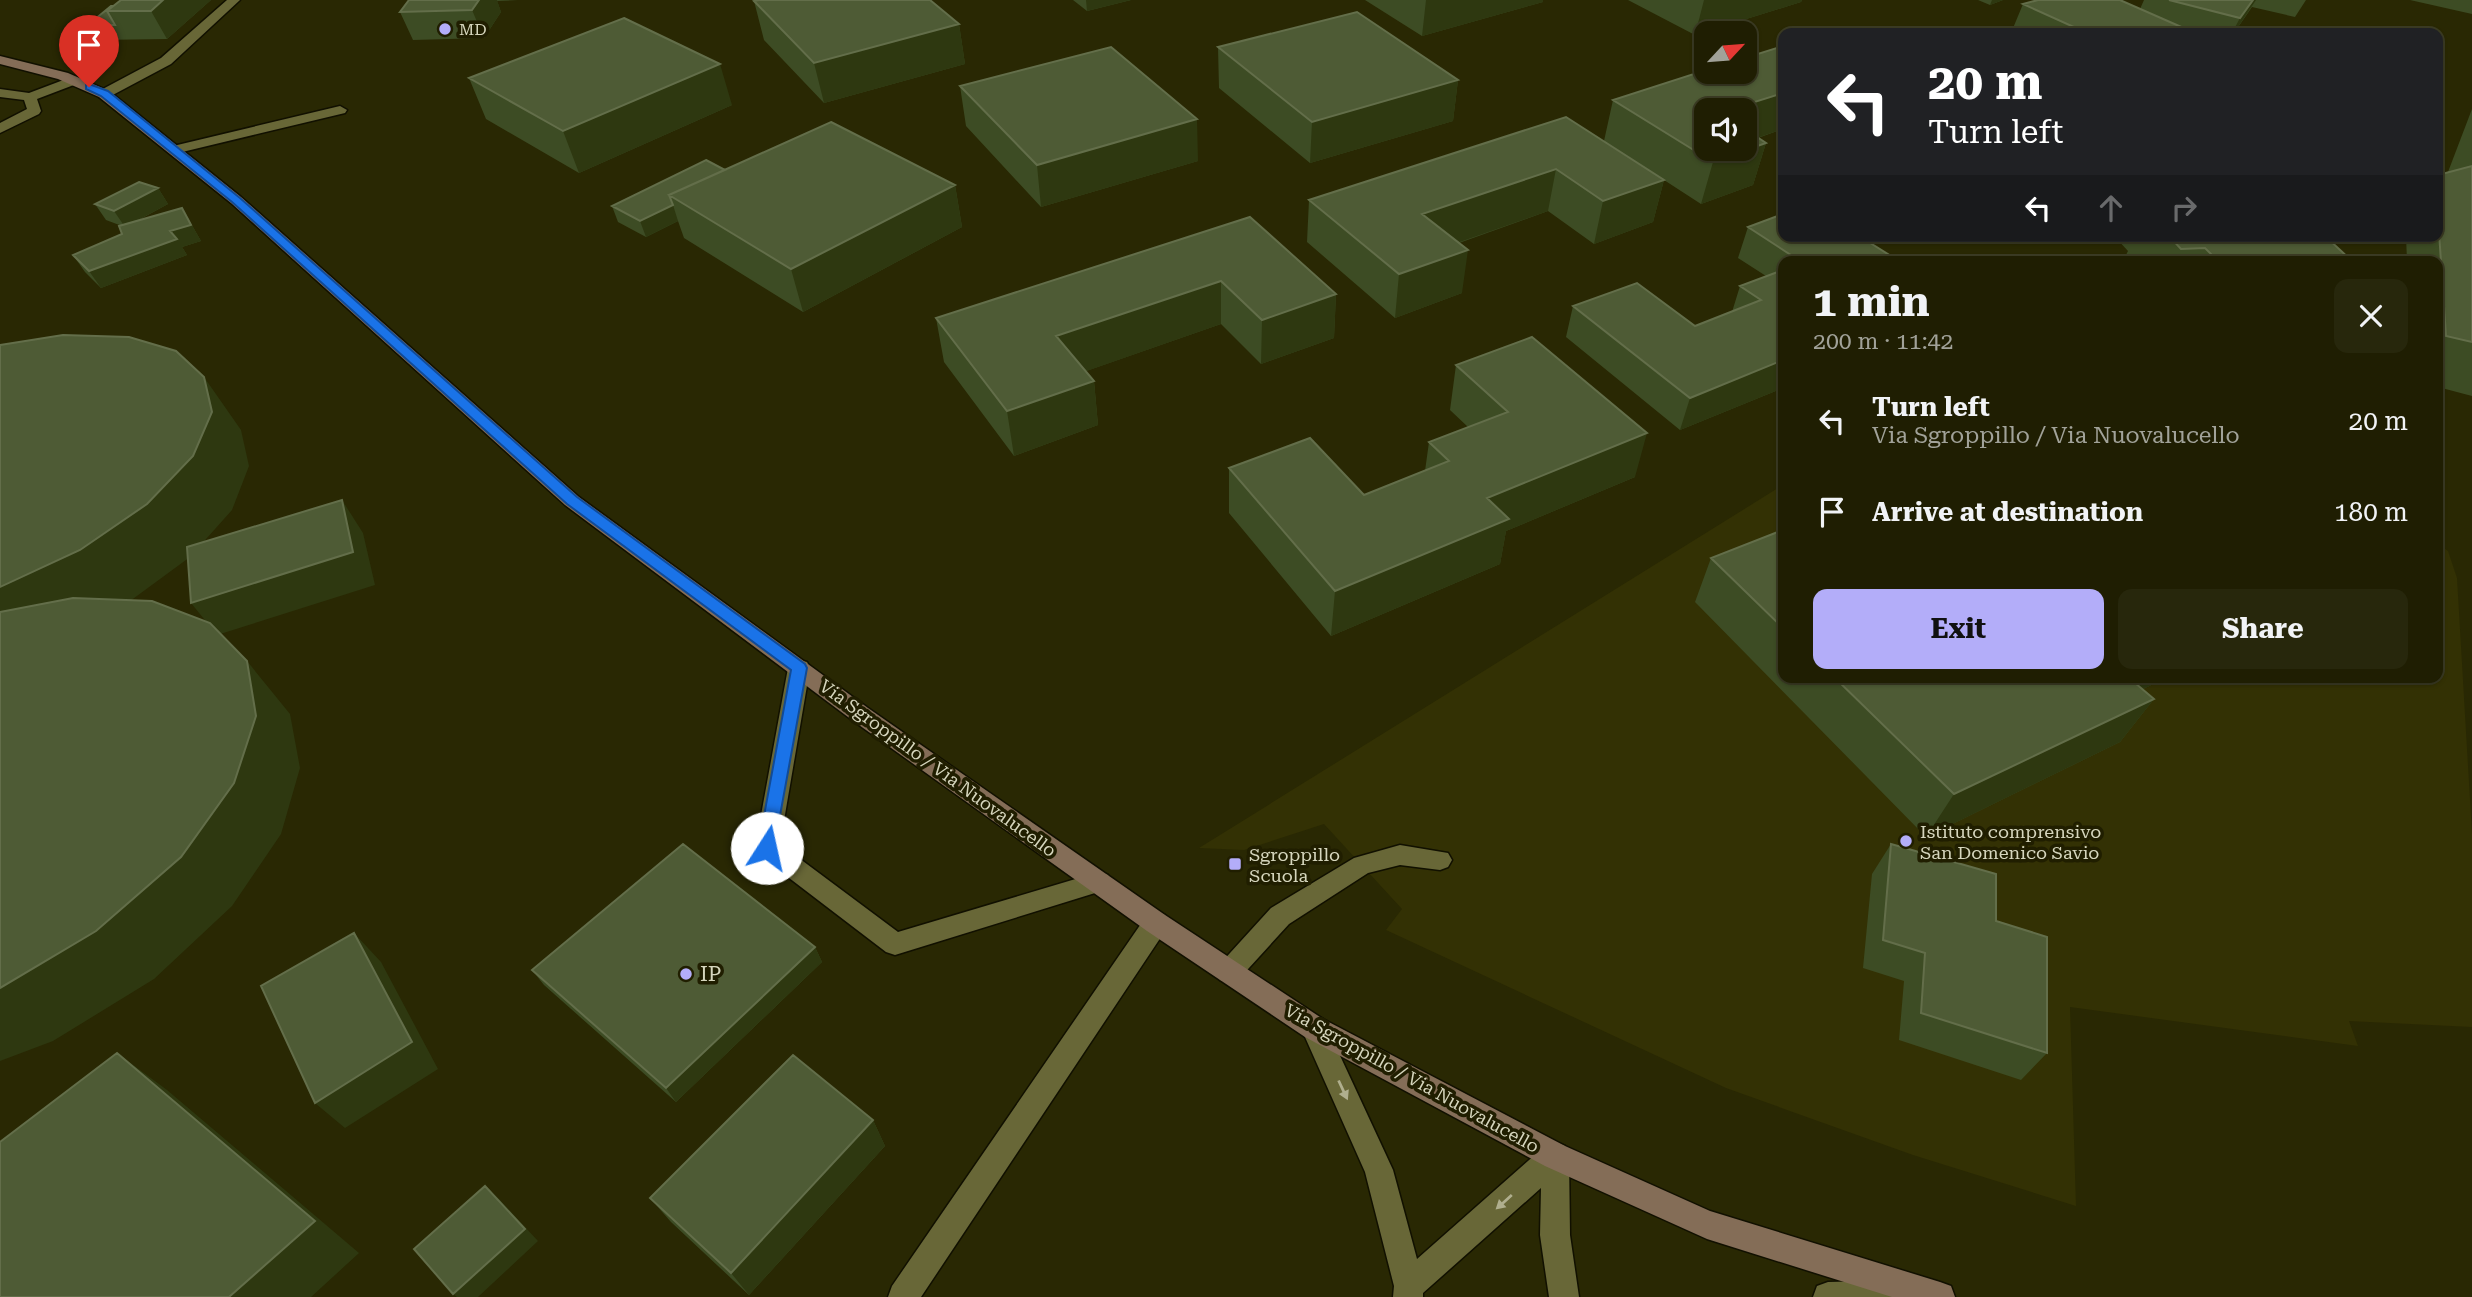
<!DOCTYPE html>
<html lang="en">
<head>
<meta charset="utf-8">
<style>
	:root { --surface:#1f1e02; --page:#27270c; --text:#f1f3f6; --muted:#a1a299; --line:#3c3c24; --accent:#b3adf9 }
	body { margin:0; font-family:"Roboto Serif",serif; background:var(--page); color:var(--text); height:100vh; display:flex; flex-direction:column; font-size:26px; white-space:nowrap }
	* { box-sizing:border-box; margin:0 }
	p { font-size:23px; color:var(--muted) }
	.icon { flex:none; width:38px; height:38px; fill:none; stroke:currentColor; stroke-width:2; stroke-linecap:round; stroke-linejoin:round }
	.map { position:relative; flex:1; overflow:hidden }
	.sheet { position:absolute; left:1778px; top:256px; width:665px; height:427px; display:flex; flex-direction:column; background:var(--surface); border-radius:14px; box-shadow:0 2px 5px #0004,0 0 0 2px var(--line) }
	.sheet>* { flex:none }
	.hud { position:absolute; left:1778px; top:28px; width:665px; height:214px; border-radius:14px; box-shadow:0 2px 5px #0004,0 0 0 2px var(--line); background:#202124; color:#fff; overflow:hidden }
	.needle { width:46px; rotate:64deg }
	.buttons { position:absolute; left:1694px; top:21px; display:grid; gap:14px }
	.buttons a { display:grid; place-items:center; width:63px; height:63px; border-radius:14px; background:var(--surface); box-shadow:0 2px 5px #0004,0 0 0 2px var(--line); font-size:35px }
	.pin { position:absolute; display:grid; place-items:center; width:60px; height:60px; color:#fff; margin:-72px -30px; border-radius:50% 50% 50% 0; rotate:-45deg; box-shadow:0 0 7px #0007 }
	.pin .icon { rotate:45deg }
	.me { position:absolute; width:77px; margin:-38px; rotate:10deg; stroke-linejoin:round; filter:drop-shadow(0 0 5px #0008) }
	.turn { display:flex; align-items:center; gap:24px; height:147px; padding:0 35px; font-size:32px }
	.turn .icon { width:91px; height:91px; stroke-width:2.5 }
	.turn b { display:block; font-size:49px; line-height:60px }
	.lanes { display:flex; align-items:center; height:66px; padding:0 35px; background:#0003; justify-content:center; gap:35px; direction:ltr }
	.lanes .off { opacity:.35 }
	.round { display:grid; place-items:center; flex:none; width:74px; height:74px; border-radius:14px; background:var(--page) }
	.summary { display:flex; align-items:center; justify-content:space-between; height:119px; padding:0 35px }
	h1 { font-size:42px; font-weight:700; line-height:52px }
	.primary-button { display:flex; gap:14px; margin-top:auto; padding:14px 35px }
	.primary-button a { flex:1; height:80px; border-radius:14px; background:var(--accent); color:#111; font-size:28px; font-weight:700; line-height:80px; text-align:center }
	.primary-button a+a { background:var(--page); color:var(--text) }
	ul { padding:0; list-style:none }
	li { display:flex; align-items:center; gap:21px; height:91px; padding:0 35px }
	li div { flex:1 }
	li b { display:block; font-size:26px }
	li em { font-style:normal }
	.map>svg:first-child { display:block }
	.built { fill:#333104 }
	.lines { fill:none; stroke-linecap:round; stroke-linejoin:round }
	.lane-casing { stroke:#111000; stroke-width:3 }
	.street-casing { stroke:#111000; stroke-width:3 }
	.secondary-casing { stroke:#111000; stroke-width:3 }
	.lane { fill:#686737; fill-rule:evenodd }
	.street { fill:#686737; fill-rule:evenodd }
	.secondary { fill:#846d57; fill-rule:evenodd }
	.wall { fill:#3d4c24 }
	.shaded-wall { fill:#2e3810 }
	.building { fill:#4e5b35; stroke:#636e4a; stroke-width:2 }
	.oneway { fill:#b0af8e }
	.route { fill:#1a73e8; stroke:#114b97; stroke-width:2 }
	.poi-dot { fill:#b3adf9; stroke:#201e00; stroke-width:2.5 }
	.labels { text-anchor:middle; dominant-baseline:central; stroke-width:7; stroke-linejoin:round; paint-order:stroke }
	.far-poi-label { font-size:16px; fill:#d6d6bd; stroke:#201e00; text-anchor:start }
	.street-label { font-size:18px; fill:#d6d6bd; stroke:#201e00 }
	.poi-label { font-size:18px; fill:#d6d6bd; stroke:#201e00; text-anchor:start }
	.near-poi-label { font-size:21px; fill:#d6d6bd; stroke:#201e00; text-anchor:start }
</style>
</head>
<body>
<div class="map">
<svg width="2472" height="1297" viewBox="0 0 2472 1297">
	<rect width="100%" height="100%" fill="#292803"/>
	<!-- built -->
	<path class="built" d="M1783,485V677H2438V544L2448,551L2457,578L2472,834V1027L2349,1021L2358,1046L2070,1007L2076,1206L1913,1155L1726,1088L1386,930L1402,909L1324,824L1244,850L1199,848Z"/>
	<g class="lines">
		<!-- lane casing -->
		<g class="lane-casing">
			<path id="lane" d="M799,660L807,662L810,668L780,844L898,932L1099,872L1108,875L1111,882L1108,889L895,955L886,952L759,855L755,848L788,668L791,662Z
				M1400,845L1448,853L1452,860L1448,867L1440,870L1400,865L1368,873L1289,924L1238,980L1229,983L1220,980L1216,972L1220,964L1271,908L1354,858Z
				M1156,912L1165,915L1168,923L1165,931L921,1297H888L892,1286L1147,915Z"/>
		</g>
		<!-- street casing -->
		<g class="street-casing">
			<path id="street" d="M227,0H240L171,64L109,97H99V91L161,58Z
				M74,76L81,80L79,83L37,99L41,111L39,114L0,133V123L27,109L24,100L0,97V89L29,93Z
				M340,106L347,110L345,113L174,154L167,150L169,147Z
				M1314,1016L1323,1019L1393,1170L1417,1259L1545,1146L1555,1142L1565,1146L1569,1156L1570,1235L1579,1297H1549L1540,1235L1541,1188L1423,1293V1297H1393L1394,1286L1365,1172L1301,1028L1305,1019Z
				M1913,1280L1924,1284L1927,1297H1813L1817,1286L1828,1282Z"/>
		</g>
		<!-- secondary casing -->
		<g class="secondary-casing">
			<path id="secondary" d="M0,56L68,73L109,91L241,197L579,497L868,708L1165,915L1323,1019L1565,1146L1710,1211L1940,1282L1951,1286L1955,1297H1892L1707,1239L1545,1166L1305,1037L1147,931L852,720L565,505L231,203L99,97L58,79L0,64Z"/>
		</g>
		<!-- lane -->
		<use href="#lane" class="lane"/>
		<!-- street -->
		<use href="#street" class="street"/>
		<!-- secondary -->
		<use href="#secondary" class="secondary"/>
	</g>
	<!-- wall -->
	<path class="wall" d="M121,0H211L167,39L97,40L88,25Z
		M409,0H518L497,1L501,12L484,38L413,40L400,12Z
		M1073,0H1131L1087,11Z
		M1365,0H1543V2L1422,36Z
		M1628,0H1802L1801,2L1695,35Z
		M1978,0H2003L1990,5Z
		M2144,0H2306L2295,17L2252,7L2234,33H2011L2023,4L2140,9Z
		M2410,0H2472V14Z
		M754,1L959,24L965,64L824,103L764,40Z
		M1218,47L1458,80L1453,121L1310,163L1219,88Z
		M469,78L732,105L579,173L486,119Z
		M960,86L1198,161L1041,207L966,126Z
		M1613,100L1783,129L1758,138L1766,143L1753,185L1701,204L1664,180L1653,222L1594,244L1548,211L1459,243L1462,293L1395,318L1307,242L1309,200L1604,141Z
		M2472,109V396L2438,387V261H2407L2406,236H2438V175L2448,172Z
		M725,170L955,185L962,227L803,312L684,238L678,221L646,237L618,222L612,206Z
		M158,188L168,204L135,222L182,208L201,241L182,247L187,255L101,288L85,272L73,255L122,234V226L106,220L95,204Z
		M1250,217L1336,294L1334,338L1261,364L1221,324L1086,371L1094,381L1098,425L1014,456L944,362L936,318Z
		M1748,227L1899,261H1783V388L1680,430L1566,337L1573,306L1695,326L1732,312L1740,286L1766,276L1738,258Z
		M2117,236H2289L2352,261H2128L2125,257L2128,251L2116,238Z
		M1456,365L1635,477L1506,531L1500,564L1331,636L1229,513V468L1364,495L1425,471L1429,442L1468,427L1450,410Z
		M1783,530V677H2168L2143,689L2154,699L2120,742L1926,837L1695,602L1711,558Z
		M1891,844L1996,921L2047,1053L2021,1080L1899,1040L1904,981L1863,968L1872,874Z
		M815,947L822,962L676,1102L544,985L532,970Z
		M873,1120L885,1146L749,1295L671,1222L650,1198Z"/>
	<!-- shaded-wall -->
	<path class="shaded-wall" d="M163,0H211L167,39L151,11Z
		M474,0H497L501,12L484,38L472,10Z
		M1086,0H1131L1087,11Z
		M1426,0H1543V2L1422,36Z
		M1704,0H1802L1801,2L1695,35Z
		M1992,0H2003L1990,5Z
		M2253,0H2256L2234,33H2232L2240,18Z
		M959,24L965,64L824,103L814,63Z
		M720,64L732,105L579,173L563,131Z
		M1458,80L1453,121L1310,163L1312,122Z
		M1783,93V129L1745,142V110H1729Z
		M1197,119L1198,161L1041,207L1037,165Z
		M1766,143L1753,185L1701,204L1713,162Z
		M1556,169L1548,211L1417,257L1422,214Z
		M1664,180L1653,222L1594,244L1603,201Z
		M955,185L962,227L803,312L791,269Z
		M158,188L168,204L125,227L114,211Z
		M673,205L678,221L646,237L640,221Z
		M182,208L201,241L182,247L187,255L101,288L89,271L170,231Z
		M1468,250L1462,293L1395,318L1399,274Z
		M1221,281V324L1061,380L1056,336Z
		M1336,294L1334,338L1261,364L1262,320Z
		M1783,360V388L1680,430L1690,398Z
		M204,377L241,430L249,466L232,510L190,557L126,604L0,657V587Z
		M1094,381L1098,425L1014,456L1007,411Z
		M1647,433L1635,477L1506,531L1500,564L1331,636L1335,591L1487,498Z
		M342,500L363,533L375,585L217,635L191,603Z
		M247,661L290,714L300,768L281,834L232,906L154,979L53,1041L0,1061V988Z
		M2116,677H2168L2089,715Z
		M2154,699L2120,742L1926,837L1954,794Z
		M354,933L381,962L438,1069L345,1128L315,1103Z
		M815,947L822,962L676,1102L666,1088Z
		M117,1053L167,1090L359,1253L311,1297H229Z
		M873,1120L885,1146L749,1295L731,1273Z
		M485,1186L499,1199L538,1241L478,1297H457L453,1294Z"/>
	<!-- building -->
	<path class="building" d="M121,0H163L151,11H107Z
		M409,0H479L472,10L400,12Z
		M759,0H930L959,24L814,63L754,1Z
		M2038,0H2120L2195,33H2087L2023,4Z
		M2169,0H2253L2240,18Z
		M111,6H113L107,11L115,25H88Z
		M1357,12L1458,80L1312,122L1218,47Z
		M624,18L720,64L563,131L469,78Z
		M1783,46V93L1729,110H1706V149H1745V129L1766,143L1713,162L1613,100L1706,70V72H1745V58Z
		M1111,47L1197,119L1037,165L960,86Z
		M1566,117L1664,180L1603,201L1556,169L1422,214L1468,250L1399,274L1309,200Z
		M831,122L955,185L791,269L669,195Z
		M706,160L725,170L669,195L673,205L640,221L612,206Z
		M2472,166V342L2446,336L2438,217V175Z
		M139,182L158,188L114,211L95,204Z
		M182,208L191,225L170,231L177,239L89,271L73,255L122,234L119,226Z
		M1783,214V236H1859L1899,261H1800L1748,227Z
		M1250,217L1336,294L1262,320L1221,281L1056,336L1094,381L1007,411L936,318Z
		M2169,236H2289L2290,237L2325,236L2352,261H2218L2205,248L2181,249Z
		M1783,270V360L1690,398L1573,306L1637,283L1695,326L1761,300L1740,286Z
		M63,335L129,337L176,351L204,377L212,412L193,456L147,504L80,550L0,587V345Z
		M1532,337L1647,433L1487,498L1509,519L1335,591L1229,468L1310,438L1364,495L1449,461L1429,442L1508,412L1456,365Z
		M342,500L353,552L191,603L187,547Z
		M1783,530V628L1711,558Z
		M73,598L152,601L210,623L247,661L256,716L234,783L181,857L96,931L0,988V612Z
		M1834,677H2128L2154,699L1954,794Z
		M683,844L815,947L666,1088L532,970Z
		M1891,844L1996,874V921L2047,937V1053L1921,1013L1925,953L1883,940Z
		M354,933L412,1042L315,1103L261,986Z
		M117,1053L315,1221L229,1297H0V1142Z
		M793,1055L873,1120L731,1273L650,1198Z
		M485,1186L525,1229L453,1294L414,1249Z"/>
	<!-- one-way arrows -->
	<defs><path id="oneway-solid" d="M-6-.8H1V-3.2L6.5 0L1 3.2V.8H-6Z" transform="scale(1.75)"/></defs>
	<g class="oneway">
		<use href="#oneway-solid" transform="translate(1343 1090) rotate(65)"/>
		<use href="#oneway-solid" transform="translate(1504 1202) rotate(138)"/>
	</g>
	<!-- route -->
	<path class="route" d="M89,84L108,91L240,198L577,497L805,664L807,668L773,854L767,856L760,854L758,848L791,670L567,504L232,202L101,96L86,89V85Z"/>
	<!-- markers -->
	<g class="poi-dot">
		<circle cx="445" cy="29" r="7"/>
		<circle cx="1906" cy="841" r="7"/>
		<rect x="1228" y="857" width="14" height="14" rx="3.5"/>
		<circle cx="686" cy="974" r="7"/>
	</g>
	<g class="labels">
		<!-- far-poi labels -->
		<g class="far-poi-label">
			<text x="459" y="29">MD</text>
		</g>
		<!-- street labels -->
		<g class="street-label">
			<text transform="translate(938 768) rotate(36)">Via Sgroppillo / Via Nuovalucello</text>
			<text transform="translate(1412 1078) rotate(29)">Via Sgroppillo / Via Nuovalucello</text>
		</g>
		<!-- poi labels -->
		<g class="poi-label">
			<text x="1920" y="831">Istituto comprensivo<tspan x="1920" dy="21">San Domenico Savio</tspan></text>
			<text x="1249" y="854">Sgroppillo<tspan x="1249" dy="21">Scuola</tspan></text>
		</g>
		<!-- near-poi labels -->
		<g class="near-poi-label">
			<text x="700" y="974">IP</text>
		</g>
	</g>
</svg>
<div class="buttons">
<a><svg class="needle" viewBox="-14 -14 28 28"><path d="M0-13l5 13h-10z" fill="#e53935"/><path d="M0 13l5-13h-10z" fill="#a1a299"/></svg></a>
<a><svg class="icon" aria-label="sound" viewBox="0 0 24 24"><path d="M4 9h4l5-4v14l-5-4H4zM17 9q2 3 0 6"/></svg></a>
</div>
<div class="pin" style="left:89px;top:87px;background:#d93025"><svg class="icon" aria-label="arrive" viewBox="0 0 24 24"><path d="M6 21V4h12l-3 4 3 4H6"/></svg></div>
<svg class="me" style="left:767px;top:848px" viewBox="-20 -20 40 40"><circle r="19" fill="#fff"/><path d="M0-13L10 11 0 6-10 11z" fill="#1a73e8"/></svg>
<div class="hud">
<div class="turn"><svg class="icon" aria-label="left" viewBox="0 0 24 24"><path d="M17 20v-9H6M10 6l-5 5 5 5"/></svg><div><b>20 m</b>Turn left</div></div>
<div class="lanes"><svg class="icon" aria-label="left" viewBox="0 0 24 24"><path d="M17 20v-9H6M10 6l-5 5 5 5"/></svg><svg class="icon off" aria-label="ahead" viewBox="0 0 24 24"><path d="M12 20V5M6 11l6-6 6 6"/></svg><svg class="icon off" aria-label="right" viewBox="0 0 24 24"><path d="M7 20v-9h11M14 6l5 5-5 5"/></svg></div>
</div>
<section class="sheet">
<div class="summary"><div><h1>1 min</h1><p>200 m · 11:42</p></div><a class="round"><svg class="icon" aria-label="close" viewBox="0 0 24 24"><path d="M6 6l12 12M18 6L6 18"/></svg></a></div>
<ul>
<li><svg class="icon" aria-label="left" viewBox="0 0 24 24"><path d="M17 20v-9H6M10 6l-5 5 5 5"/></svg><div><b>Turn left</b><p>Via Sgroppillo / Via Nuovalucello</p></div><em>20 m</em></li>
<li><svg class="icon" aria-label="arrive" viewBox="0 0 24 24"><path d="M6 21V4h12l-3 4 3 4H6"/></svg><div><b>Arrive at destination</b></div><em>180 m</em></li>
</ul>
<div class="primary-button"><a>Exit</a><a>Share</a></div>
</section>
</div>
</body>
</html>
